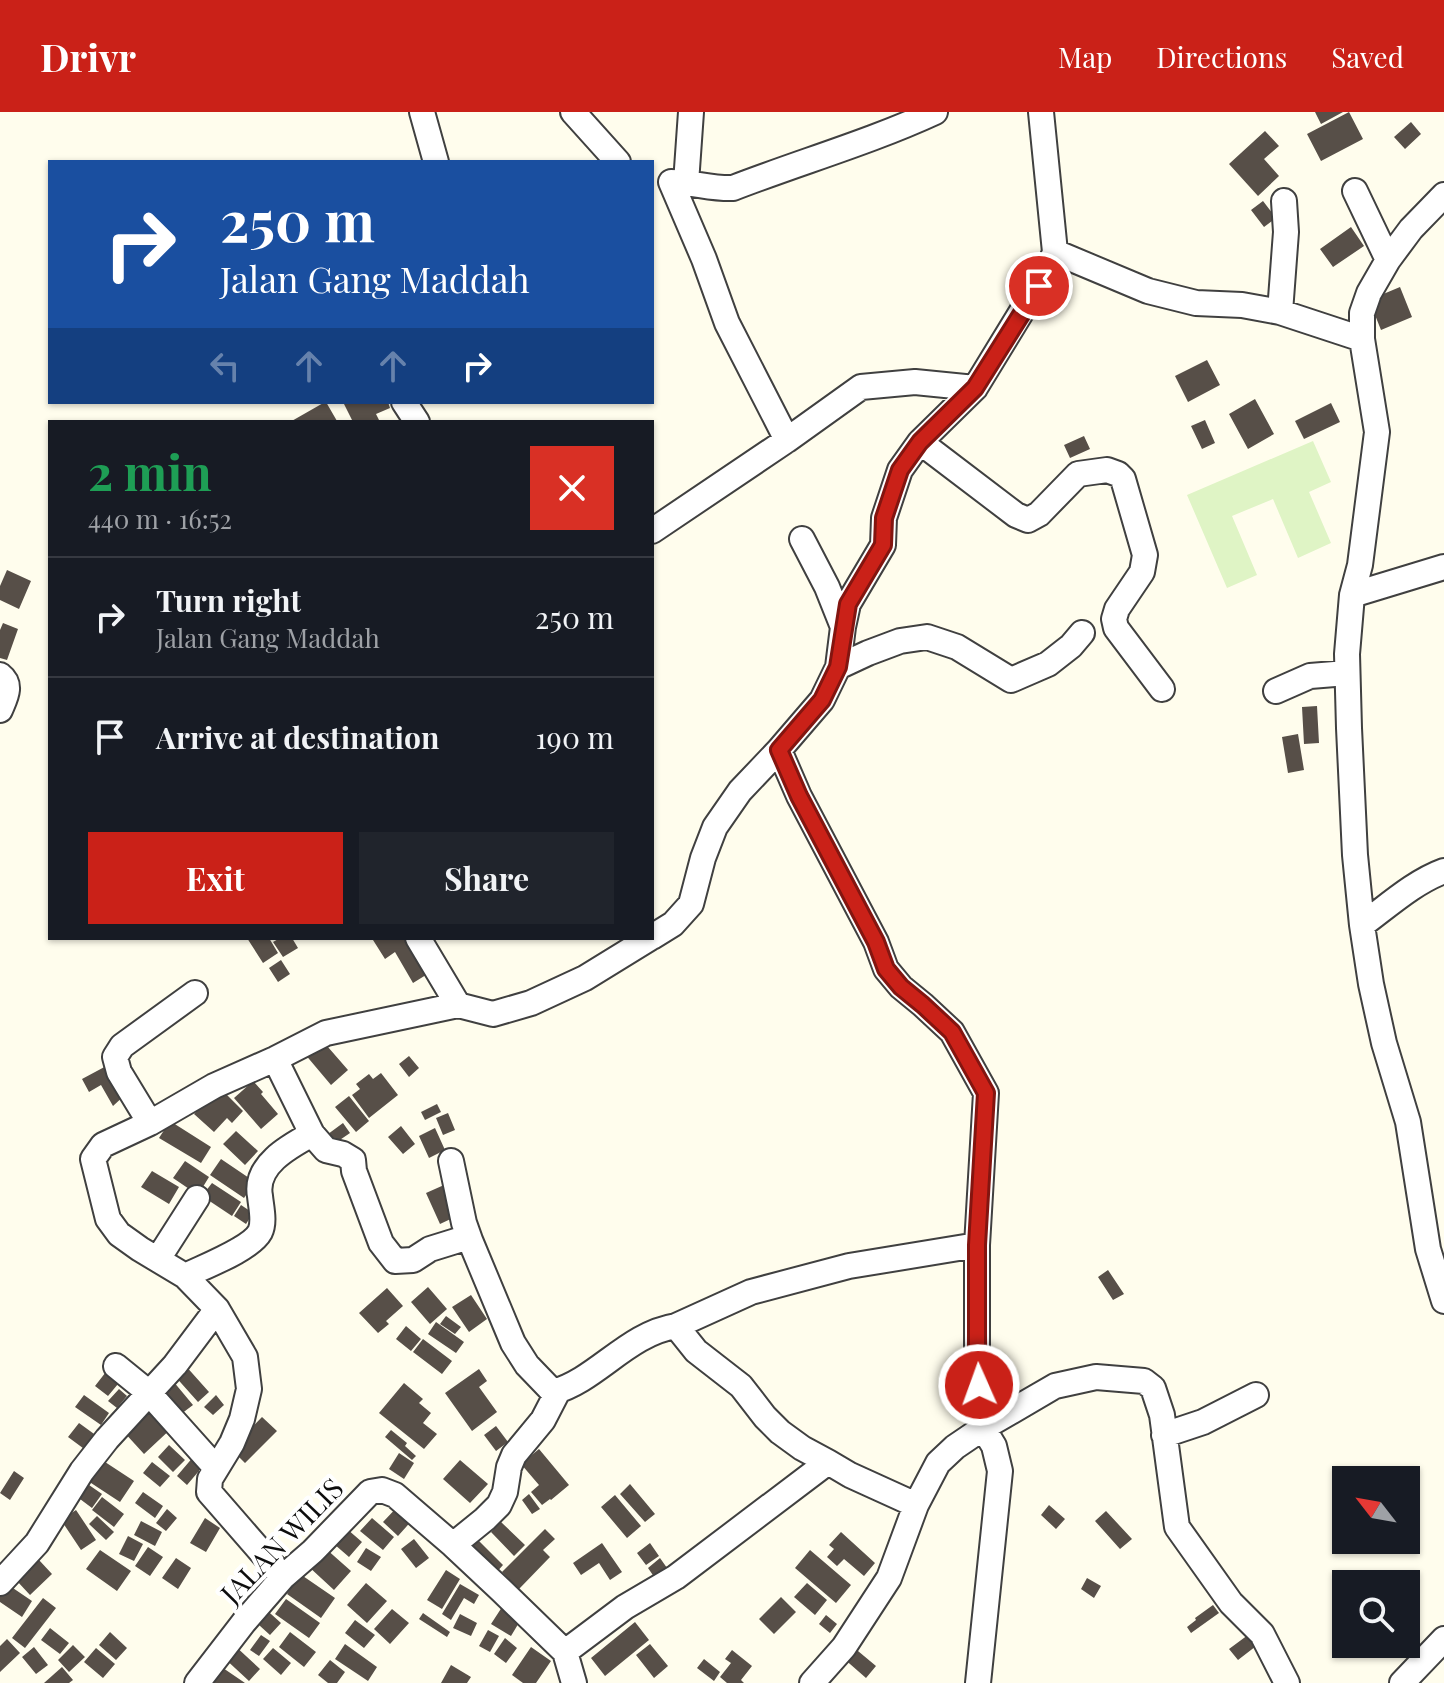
<!DOCTYPE html>
<html lang="en">
<head>
<meta charset="utf-8">
<style>
	:root { --surface:#171b24; --page:#20242c; --text:#f1f3f6; --muted:#9ea1a6; --line:#363941; --accent:#ca2118 }
	body { margin:0; font-family:"Playfair Display",serif; background:var(--page); color:var(--text); height:100vh; display:flex; flex-direction:column; font-size:30px; white-space:nowrap }
	* { box-sizing:border-box; margin:0 }
	p { font-size:26px; color:var(--muted) }
	.icon { flex:none; width:44px; height:44px; fill:none; stroke:currentColor; stroke-width:2; stroke-linecap:round; stroke-linejoin:round }
	.map { position:relative; flex:1; overflow:hidden }
	.details { position:absolute; left:48px; top:308px; width:606px; height:520px; display:flex; flex-direction:column; background:var(--surface); border-radius:0px; box-shadow:0 2px 6px #0004 }
	.details>* { flex:none }
	.banner { position:absolute; left:48px; top:48px; width:606px; height:244px; border-radius:0px; box-shadow:0 2px 6px #0004; background:#1a4fa0; color:#fff; overflow:hidden }
	.needle { width:52px; rotate:301deg }
	.controls { position:absolute; left:1332px; top:1354px; display:grid; gap:16px }
	.controls a { display:grid; place-items:center; width:88px; height:88px; border-radius:0px; background:var(--surface); box-shadow:0 2px 6px #0004; font-size:40px }
	.pin { position:absolute; display:grid; place-items:center; width:68px; height:68px; color:#fff; margin:-34px; border:4px solid #fff; border-radius:50%; box-shadow:0 2px 8px #0007 }
	.me { position:absolute; width:88px; margin:-44px; rotate:358deg; stroke-linejoin:round; filter:drop-shadow(0 0 6px #0008) }
	.turn { display:flex; align-items:center; gap:28px; height:168px; padding:0 40px; font-size:36px }
	.turn .icon { width:104px; height:104px; stroke-width:2.5 }
	.turn b { display:block; font-size:56px; line-height:68px }
	.lanes { display:flex; align-items:center; height:76px; padding:0 40px; background:#0003; justify-content:center; gap:40px; direction:ltr }
	.lanes .off { opacity:.35 }
	.round { display:grid; place-items:center; flex:none; width:84px; height:84px; border-radius:0px; background:var(--page) }
	.summary { display:flex; align-items:center; justify-content:space-between; height:136px; padding:0 40px }
	h1 { font-size:48px; font-weight:700; line-height:60px; color:#1e9e55 }
	.primary-button { display:flex; gap:16px; margin-top:auto; padding:16px 40px }
	.primary-button a { flex:1; height:92px; border-radius:0px; background:var(--accent); color:#fff; font-size:32px; font-weight:700; line-height:92px; text-align:center }
	.primary-button a+a { background:var(--page); color:var(--text) }
	ul { padding:0; list-style:none }
	li { display:flex; align-items:center; gap:24px; height:120px; padding:0 40px; border-top:2px solid var(--line) }
	li div { flex:1 }
	li b { display:block; font-size:30px }
	li em { font-style:normal }
	header { display:flex; align-items:center; gap:48px; box-sizing:border-box; height:112px; padding:0 40px; background:var(--accent); color:#fff }
	header strong { font-size:38px }
	nav { display:flex; gap:44px; margin-inline-start:auto; font-size:28px }
	.map>svg:first-child { display:block }
	.pitch { fill:#dff4c5 }
	.building { fill:#574f48 }
	.lines { fill:none; stroke-linecap:round; stroke-linejoin:round }
	.minor-casing { stroke:#404040; stroke-width:28 }
	.minor { stroke:#fff; stroke-width:24 }
	.route-casing { stroke:#831510; stroke-width:20 }
	.route { stroke:#ca2118; stroke-width:14 }
	.labels { text-anchor:middle; dominant-baseline:central; stroke-width:8; stroke-linejoin:round; paint-order:stroke }
	.street-label { font-size:28px; fill:#0d0d0d; stroke:#fff }
</style>
</head>
<body>
<header>
<strong>Drivr</strong>
<nav><a>Map</a><a>Directions</a><a>Saved</a></nav>
</header>
<div class="map">
<svg width="1444" height="1571" viewBox="0 0 1444 1571">
	<rect width="100%" height="100%" fill="#fffded"/>
	<!-- pitch -->
	<path class="pitch" d="M1313,329L1331,370L1309,380L1331,431L1298,446L1273,387L1232,404L1257,463L1227,476L1187,383Z"/>
	<!-- building -->
	<path class="building" d="M1315,0H1343L1321,12Z
		M1349,0L1363,27L1321,49L1307,22Z
		M1411,10L1421,22L1405,37L1394,25Z
		M1265,19L1279,34L1264,47L1279,64L1258,84L1229,52Z
		M1263,89L1276,106L1264,115L1251,98Z
		M1351,115L1364,134L1333,155L1320,137Z
		M1400,175L1412,205L1381,218L1369,188Z
		M1207,248L1220,273L1188,290L1175,264Z
		M1255,287L1274,322L1248,337L1229,302Z
		M325,290H326L337,309L290,310Z
		M349,290H388L390,296L376,302L380,310H353L344,292Z
		M1331,291L1340,310L1304,327L1295,309Z
		M1205,308L1215,331L1202,337L1191,314Z
		M1084,324L1090,337L1070,346L1064,333Z
		M7,458L31,469L19,497L0,488V474Z
		M3,511L18,517L7,548L0,546V518Z
		M1317,594L1319,631L1304,632L1302,595Z
		M1298,622L1304,658L1288,661L1282,625Z
		M247,826H269L278,841L263,851Z
		M280,826H292L298,836L283,845L273,830Z
		M377,826H415L434,858L413,871L395,840L385,847L373,828Z
		M281,848L290,862L278,870L269,856Z
		M321,927L348,958L331,973L304,941Z
		M409,944L419,956L409,965L399,952Z
		M110,952L126,982L113,994L101,973L89,980L82,967Z
		M381,961L398,983L369,1006L352,983L360,977L356,972L369,962L373,967Z
		M254,970L263,980L261,982L278,1002L261,1017L234,986L251,971L252,972Z
		M219,975L243,999L232,1011L227,1006L214,1020L194,1002Z
		M349,984L369,1009L356,1020L335,995Z
		M437,992L441,1000L425,1008L421,1000Z
		M448,1001L455,1018L443,1023L436,1006Z
		M170,1009L211,1035L201,1051L159,1026Z
		M343,1011L350,1021L331,1034L324,1025Z
		M401,1014L415,1032L403,1042L388,1025Z
		M435,1016L445,1038L429,1046L419,1024Z
		M236,1019L258,1039L245,1053L223,1032Z
		M221,1047L255,1070L244,1086L210,1063Z
		M185,1049L209,1065L198,1083L173,1066Z
		M152,1059L179,1075L169,1092L141,1075Z
		M212,1071L241,1090L232,1104L202,1084Z
		M444,1073L457,1104L440,1112L426,1081Z
		M241,1093L253,1101L246,1112L234,1104Z
		M1108,1158L1124,1182L1113,1188L1098,1165Z
		M428,1175L447,1197L430,1212L411,1190Z
		M387,1176L403,1194L386,1209L389,1212L378,1221L359,1201Z
		M471,1183L487,1207L469,1220L452,1195Z
		M446,1204L461,1215L455,1222L440,1212Z
		M436,1210L464,1230L456,1241L428,1222Z
		M406,1214L421,1227L411,1239L396,1227Z
		M423,1227L452,1249L442,1262L413,1240Z
		M184,1252L209,1280L198,1290L173,1262Z
		M109,1256L130,1273L126,1278L118,1272L108,1284L95,1274Z
		M479,1257L487,1269L479,1275L497,1300L472,1319L445,1281Z
		M173,1269L193,1293L181,1302L162,1278Z
		M404,1271L423,1287L419,1291L431,1301L423,1311L437,1322L424,1337L379,1301Z
		M119,1277L127,1284L117,1296L108,1289Z
		M84,1283L109,1301L101,1313L75,1295Z
		M216,1283L224,1293L213,1303L204,1295Z
		M152,1291L174,1314L144,1342L123,1319Z
		M262,1305L277,1319L245,1351L231,1337Z
		M79,1311L101,1327L91,1342L68,1325Z
		M496,1314L508,1330L496,1339L484,1323Z
		M391,1318L407,1331L405,1334L416,1344L412,1348L385,1325Z
		M169,1333L185,1348L173,1360L158,1345Z
		M539,1337L569,1373L551,1388L550,1387L542,1393L531,1380L539,1373L521,1352Z
		M399,1341L414,1351L404,1367L389,1357Z
		M194,1344L204,1353L187,1373L177,1364Z
		M102,1348L134,1369L120,1390L88,1369Z
		M460,1348L488,1372L470,1391L443,1367Z
		M152,1350L170,1364L160,1375L143,1361Z
		M14,1359L24,1366L10,1388L0,1381Z
		M630,1372L655,1402L645,1410L620,1382Z
		M89,1373L102,1382L92,1396L80,1387Z
		M143,1380L163,1394L155,1406L135,1391Z
		M529,1382L540,1397L532,1402L522,1388Z
		M615,1383L641,1414L627,1426L601,1395Z
		M102,1385L124,1402L114,1415L92,1398Z
		M401,1391L415,1405L398,1424L383,1410Z
		M1049,1393L1065,1407L1056,1417L1041,1403Z
		M167,1397L177,1406L166,1419L156,1411Z
		M76,1398L96,1428L81,1438L61,1408Z
		M1106,1399L1132,1427L1120,1437L1095,1409Z
		M97,1404L114,1420L106,1428L89,1412Z
		M205,1406L220,1416L206,1440L190,1431Z
		M372,1406L394,1425L383,1438L360,1419Z
		M141,1409L162,1420L155,1434L134,1423Z
		M501,1410L525,1433L514,1444L491,1420Z
		M347,1417L362,1430L349,1445L334,1432Z
		M545,1417L555,1427L543,1438L550,1445L519,1477L502,1460Z
		M841,1420L875,1451L864,1464L844,1447L837,1454L827,1445L834,1437L829,1433Z
		M128,1424L143,1432L134,1449L119,1442Z
		M474,1424L503,1453L495,1462L466,1433Z
		M414,1427L429,1446L416,1456L401,1437Z
		M602,1431L622,1460L610,1468L599,1451L581,1463L573,1451Z
		M650,1431L659,1444L646,1453L637,1441Z
		M148,1435L163,1445L150,1464L135,1454Z
		M325,1436L351,1459L334,1478L308,1454Z
		M366,1436L381,1445L371,1459L357,1450Z
		M100,1438L131,1459L117,1479L86,1457Z
		M810,1438L851,1473L836,1491L795,1456Z
		M176,1446L191,1456L178,1477L162,1466Z
		M660,1446L672,1463L659,1472L648,1456Z
		M39,1448L52,1462L30,1483L17,1469Z
		M446,1458L460,1467L442,1497L427,1488Z
		M300,1462L335,1486L321,1506L287,1482Z
		M1087,1466L1101,1474L1094,1486L1081,1477Z
		M366,1471L387,1489L367,1511L347,1493Z
		M807,1471L827,1488L815,1503L794,1485Z
		M7,1472L32,1489L22,1505L0,1490V1482Z
		M460,1472L479,1483L474,1492L464,1486L451,1508L442,1502Z
		M781,1485L796,1500L774,1522L759,1507Z
		M43,1486L56,1496L25,1536L12,1526Z
		M286,1487L320,1511L309,1526L275,1502Z
		M504,1492L523,1504L511,1524L491,1512Z
		M261,1493L281,1511L270,1523L250,1505Z
		M1213,1493L1219,1501L1191,1521L1187,1515L1196,1508L1195,1506Z
		M392,1497L409,1511L390,1532L374,1517Z
		M423,1501L450,1520L447,1525L419,1507Z
		M460,1502L477,1511L471,1524L453,1516Z
		M826,1503L837,1512L830,1521L819,1512Z
		M355,1508L375,1523L364,1536L345,1521Z
		M635,1510L649,1528L605,1564L591,1546Z
		M50,1516L69,1531L60,1542L41,1528Z
		M488,1518L499,1524L490,1540L479,1534Z
		M110,1520L127,1536L116,1548L99,1533Z
		M290,1520L316,1540L304,1555L279,1535Z
		M1252,1520L1260,1531L1238,1548L1229,1537Z
		M261,1523L270,1529L259,1544L250,1538Z
		M505,1526L517,1536L506,1551L494,1542Z
		M7,1527L20,1541L0,1560V1534Z
		M233,1532L260,1557L249,1569L222,1544Z
		M345,1532L377,1555L368,1569L335,1547Z
		M650,1532L668,1554L654,1566L636,1543Z
		M73,1533L85,1545L69,1560L58,1548Z
		M852,1534L876,1554L866,1566L842,1545Z
		M34,1535L48,1553L36,1562L22,1545Z
		M531,1535L551,1549L536,1571H523L512,1563Z
		M96,1536L115,1552L103,1566L84,1550Z
		M273,1536L291,1551L281,1563L263,1547Z
		M732,1538L752,1554L741,1568L744,1571H727L720,1565L731,1551L725,1547Z
		M704,1547L720,1560L714,1569L697,1556Z
		M330,1548L345,1560L337,1571H328L318,1563Z
		M451,1553L471,1565L467,1571H441Z
		M62,1555L73,1568L69,1571H44Z
		M223,1556L245,1571H213Z"/>
	<g class="lines">
		<!-- minor casing -->
		<g class="minor-casing">
			<path id="minor" d="M422,0L436,50
				M573,0L618,50
				M686,71L691,0
				M1355,79L1388,148
				M1444,83L1411,117L1388,148L1369,181L1362,201V227L1377,320L1360,453L1352,483L1347,542L1349,616L1355,743L1362,813L1371,872L1384,931L1408,1010L1428,1137L1444,1189
				M1055,140L1148,179L1196,191L1242,193L1280,200L1362,227
				M1280,200L1286,120L1284,89
				M404,290L417,310
				M787,328L861,275L915,270L975,276
				M920,330L1016,403L1028,408L1039,402L1078,362L1107,358L1118,362L1123,367L1145,443L1142,460L1117,497L1114,507L1116,516L1162,577
				M652,419L787,328L727,211L704,147L671,70C692,70 712,77 733,76C800,50 870,30 935,0
				M802,427L827,475L843,515
				M1352,483L1444,455
				M838,555L868,541L900,529L927,525L957,535L1011,568L1048,552L1071,534L1082,521
				M0,563C13,573 5,586 0,598
				M1276,579L1310,564L1347,561
				M779,638L799,684L876,830L886,857L901,875L923,893L952,920L986,981L977,1133V1251L983,1316L994,1334L1000,1359L978,1571
				M1362,813C1388,794 1414,770 1444,759
				M652,825L673,812L691,792L703,746L715,715L740,679L779,638L822,588L838,555L843,515L848,492L883,433L884,406L900,358L920,330L975,276L1049,155L1055,140L1041,0
				M418,826L458,893
				M275,947L312,1022L326,1038L343,1042L353,1048L354,1059L381,1131L395,1149L413,1148L430,1137L459,1128H470L513,1231L527,1253L553,1280C597,1268 627,1222 676,1214L696,1239L741,1274L765,1305L780,1320L802,1336L828,1350
				M150,1011L119,960L115,945L122,934L195,881
				M451,1049L464,1111L470,1128
				M158,1147L197,1086
				M185,1164C203,1155 251,1137 260,1120C265,1110 261,1095 260,1084C254,1053 290,1034 312,1022
				M676,1214L751,1180L849,1154L977,1133
				M116,1254L148,1280L216,1356
				M1164,1323L1203,1310L1256,1283
				M453,1433L485,1407L499,1393L505,1380L509,1355L514,1343L543,1308L558,1279
				M283,1465L209,1380L210,1367L232,1331L242,1307L249,1277L245,1245L217,1197L185,1164L140,1137L119,1122L108,1107L93,1047L103,1033L150,1011L214,974L275,947L326,921L458,893L493,902L531,891L585,866L650,826
				M0,1471L37,1431L82,1359L107,1327L175,1253L217,1197
				M565,1540L625,1495L676,1465L828,1350L850,1363L916,1393
				M197,1571L244,1510L283,1465L313,1439L370,1380L382,1378L395,1383L453,1433L501,1478L565,1540L574,1571
				M812,1571L844,1535L889,1466L916,1393L938,1351L955,1335L983,1316L1055,1274L1096,1265L1144,1269L1153,1276L1162,1303L1177,1415L1231,1491L1262,1522L1287,1571
				M1402,1571L1444,1527"/>
		</g>
		<!-- minor -->
		<use href="#minor" class="minor"/>
	</g>
	<g class="lines">
		<!-- route casing -->
		<g class="route-casing">
			<path id="route" d="M979,1273L977,1251V1133L986,981L952,920L923,893L901,875L886,857L876,830L799,684L779,638L822,588L838,555L848,492L883,433L884,406L900,358L920,330L975,276L1039,174"/>
		</g>
		<!-- route -->
		<use href="#route" class="route"/>
	</g>
	<g class="labels">
		<!-- street labels -->
		<g class="street-label">
			<text transform="translate(281 1428) rotate(-46)">JALAN WILIS</text>
		</g>
	</g>
</svg>
<div class="controls">
<a><svg class="needle" viewBox="-14 -14 28 28"><path d="M0-13l5 13h-10z" fill="#e53935"/><path d="M0 13l5-13h-10z" fill="#9ea1a6"/></svg></a>
<a><svg class="icon" aria-label="search" viewBox="0 0 24 24"><circle cx="10" cy="10" r="6"/><path d="M15 15l6 6"/></svg></a>
</div>
<div class="pin" style="left:1039px;top:174px;background:#d93025"><svg class="icon" aria-label="arrive" viewBox="0 0 24 24"><path d="M6 21V4h12l-3 4 3 4H6"/></svg></div>
<svg class="me" style="left:979px;top:1273px" viewBox="-20 -20 40 40"><circle r="17" fill="#ca2118" stroke="#fff" stroke-width="3"/><path d="M0-11L8 9 0 5-8 9z" fill="#fff"/></svg>
<div class="banner">
<div class="turn"><svg class="icon" aria-label="right" viewBox="0 0 24 24"><path d="M7 20v-9h11M14 6l5 5-5 5"/></svg><div><b>250 m</b>Jalan Gang Maddah</div></div>
<div class="lanes"><svg class="icon off" aria-label="left" viewBox="0 0 24 24"><path d="M17 20v-9H6M10 6l-5 5 5 5"/></svg><svg class="icon off" aria-label="ahead" viewBox="0 0 24 24"><path d="M12 20V5M6 11l6-6 6 6"/></svg><svg class="icon off" aria-label="ahead" viewBox="0 0 24 24"><path d="M12 20V5M6 11l6-6 6 6"/></svg><svg class="icon" aria-label="right" viewBox="0 0 24 24"><path d="M7 20v-9h11M14 6l5 5-5 5"/></svg></div>
</div>
<section class="details">
<div class="summary"><div><h1>2 min</h1><p>440 m · 16:52</p></div><a class="round" style="background:#d93025;color:#fff"><svg class="icon" aria-label="close" viewBox="0 0 24 24"><path d="M6 6l12 12M18 6L6 18"/></svg></a></div>
<ul>
<li><svg class="icon" aria-label="right" viewBox="0 0 24 24"><path d="M7 20v-9h11M14 6l5 5-5 5"/></svg><div><b>Turn right</b><p>Jalan Gang Maddah</p></div><em>250 m</em></li>
<li><svg class="icon" aria-label="arrive" viewBox="0 0 24 24"><path d="M6 21V4h12l-3 4 3 4H6"/></svg><div><b>Arrive at destination</b></div><em>190 m</em></li>
</ul>
<div class="primary-button"><a>Exit</a><a>Share</a></div>
</section>
</div>
</body>
</html>
